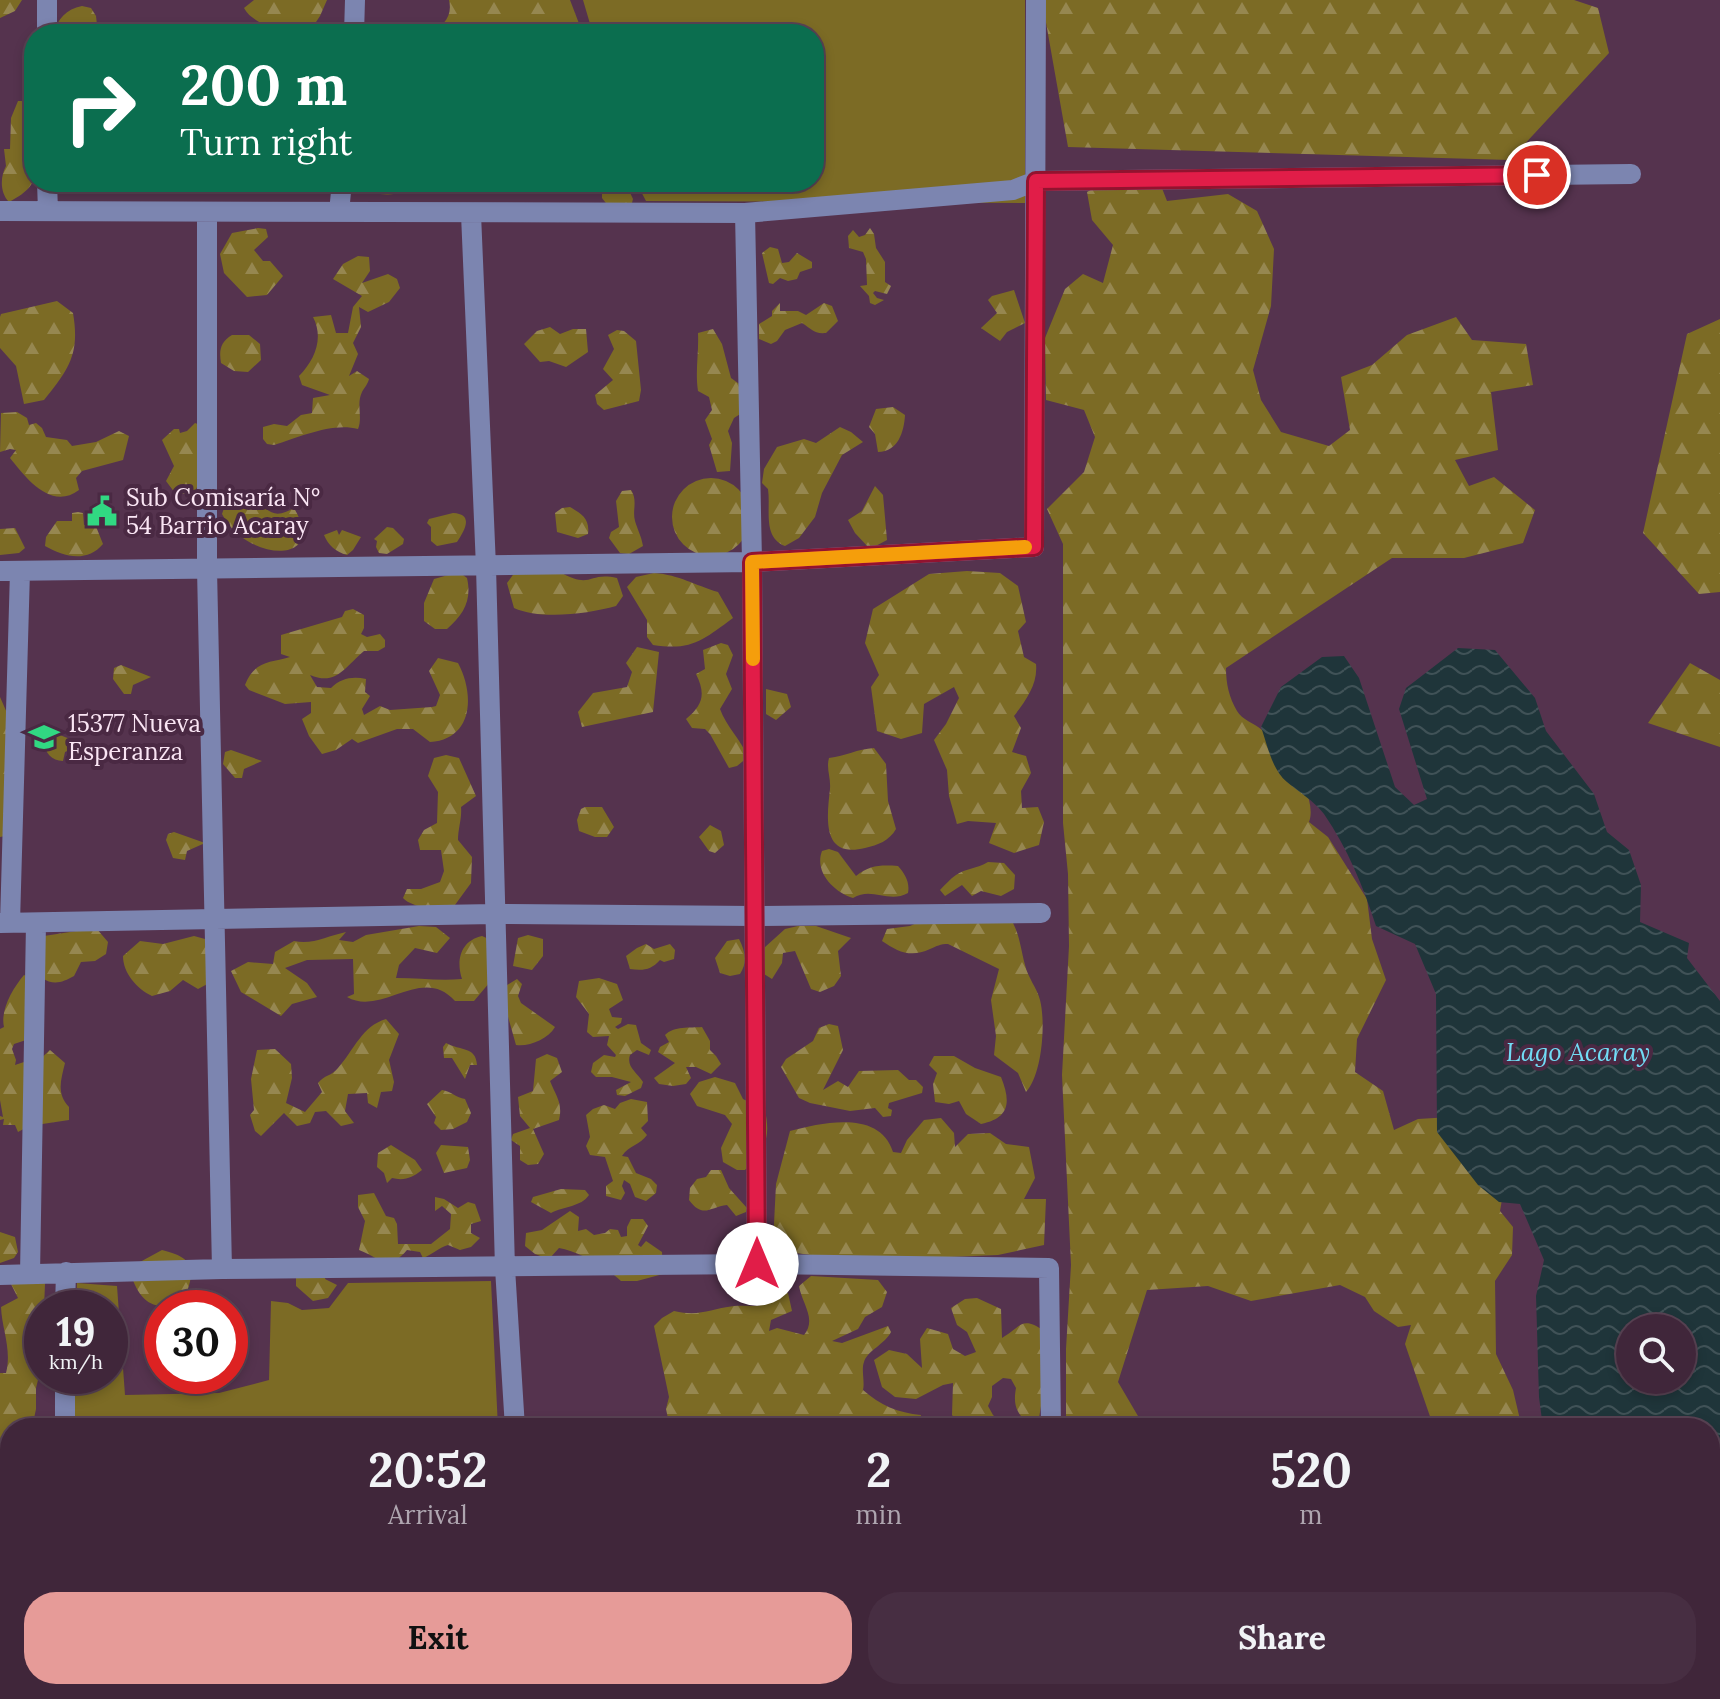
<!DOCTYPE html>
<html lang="en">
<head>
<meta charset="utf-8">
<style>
	:root { --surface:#40263a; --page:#472e42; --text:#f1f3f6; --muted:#aea5af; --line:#594354; --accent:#e69b98 }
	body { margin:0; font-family:Lora,serif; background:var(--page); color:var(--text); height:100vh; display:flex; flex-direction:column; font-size:30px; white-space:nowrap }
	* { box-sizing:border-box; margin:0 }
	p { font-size:26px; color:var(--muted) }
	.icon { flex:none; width:44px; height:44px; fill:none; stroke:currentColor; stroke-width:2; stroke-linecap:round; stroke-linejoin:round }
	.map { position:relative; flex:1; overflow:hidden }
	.sheet { position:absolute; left:0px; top:1418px; width:1720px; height:282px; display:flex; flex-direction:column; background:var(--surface); border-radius:32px 32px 0 0; box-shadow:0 4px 12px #0003,0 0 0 2px var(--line) }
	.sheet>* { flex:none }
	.banner { position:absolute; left:24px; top:24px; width:800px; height:168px; border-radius:32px; box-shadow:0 4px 12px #0003,0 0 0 2px var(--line); background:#0b6e4f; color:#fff; overflow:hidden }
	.buttons { position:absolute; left:1616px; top:1314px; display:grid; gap:16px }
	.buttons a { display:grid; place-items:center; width:80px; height:80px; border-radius:50%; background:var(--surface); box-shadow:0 4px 12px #0003,0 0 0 2px var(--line); font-size:40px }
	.speed { position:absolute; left:24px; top:1290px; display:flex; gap:16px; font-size:40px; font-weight:700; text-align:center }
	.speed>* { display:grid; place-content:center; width:104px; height:104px; border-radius:50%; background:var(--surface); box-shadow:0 4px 12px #0003,0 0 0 2px var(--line); line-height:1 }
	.speed small { font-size:20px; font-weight:400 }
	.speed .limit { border:12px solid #d22; background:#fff; color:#111 }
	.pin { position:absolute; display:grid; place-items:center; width:68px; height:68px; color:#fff; margin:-34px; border:4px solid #fff; border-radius:50%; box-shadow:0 2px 8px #0007 }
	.me { position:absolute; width:88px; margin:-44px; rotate:0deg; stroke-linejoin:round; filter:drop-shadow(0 0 6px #0008) }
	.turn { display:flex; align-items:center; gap:28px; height:168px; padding:0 24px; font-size:36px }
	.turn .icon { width:104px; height:104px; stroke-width:2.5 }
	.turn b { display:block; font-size:56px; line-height:68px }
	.eta { display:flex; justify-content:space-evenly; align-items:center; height:136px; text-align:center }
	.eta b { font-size:48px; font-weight:700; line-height:56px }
	.primary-button { display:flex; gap:16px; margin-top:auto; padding:16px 24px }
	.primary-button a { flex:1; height:92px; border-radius:32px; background:var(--accent); color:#111; font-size:32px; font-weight:700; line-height:92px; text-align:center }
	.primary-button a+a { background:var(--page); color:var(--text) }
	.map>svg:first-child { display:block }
	.green { fill:#7c6b25 }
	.forest { fill:url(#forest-firs) }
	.water { fill:url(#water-waves); fill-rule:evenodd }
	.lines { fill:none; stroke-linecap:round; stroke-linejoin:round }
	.minor { stroke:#7c85b0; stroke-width:20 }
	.route-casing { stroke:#92132f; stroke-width:20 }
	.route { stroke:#e11d48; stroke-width:14 }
	.slow { stroke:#f59e0b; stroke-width:14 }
	.labels { text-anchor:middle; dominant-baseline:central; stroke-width:8; stroke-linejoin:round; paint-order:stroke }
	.poi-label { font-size:24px; fill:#fae5f4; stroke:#4a2943; text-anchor:start }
	.water-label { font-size:26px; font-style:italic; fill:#71dcf5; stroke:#4a2943 }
</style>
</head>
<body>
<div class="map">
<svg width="1720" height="1699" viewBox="0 0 1720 1699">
	<defs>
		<pattern id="forest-firs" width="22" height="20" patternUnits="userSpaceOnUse" patternTransform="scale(2)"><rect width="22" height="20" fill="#7c6b25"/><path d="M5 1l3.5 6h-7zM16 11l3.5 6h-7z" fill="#968750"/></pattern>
		<pattern id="water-waves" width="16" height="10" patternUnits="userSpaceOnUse" patternTransform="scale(2)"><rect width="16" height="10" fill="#1f353a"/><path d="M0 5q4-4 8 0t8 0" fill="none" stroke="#405257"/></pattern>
	</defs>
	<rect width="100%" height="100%" fill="#55334e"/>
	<!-- green -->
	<path class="green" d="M583,0H1025V203L646,201L636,182H814V34H593Z
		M491,1281L498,1428H71L73,1376H110V1308H76L77,1283L117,1286L125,1395L219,1393L269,1380L271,1301L288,1303L302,1310L329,1308L348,1283Z"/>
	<!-- forest -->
	<path class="forest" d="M0,0H22L15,11L0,18Z
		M254,0H327L320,16L308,34H276C266,23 251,21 244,8Z
		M449,0H570L583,34H430C443,25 453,17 449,0Z
		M1042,0H1574L1598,8L1609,53L1510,160L1068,147Z
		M82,6L91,8L96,16L98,34H53C58,19 66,9 82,6Z
		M18,101H28L34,107L33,120L28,126L32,134L29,137C32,170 47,182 9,202C0,193 0,177 6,166L4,149H10L11,118Z
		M1156,173L1167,201L1228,194L1257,211L1274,249L1271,306L1253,370L1261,400L1281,432L1329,446L1350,430L1341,377L1372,365L1407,335L1456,317L1472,340L1526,344L1533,385L1491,392L1498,450L1455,460L1469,486L1494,477L1535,510L1523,543L1464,558H1392L1226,668C1226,684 1229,697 1237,711C1242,720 1254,723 1262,730C1282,747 1319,795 1309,822L1328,837L1367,899L1372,939L1386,980L1357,1039L1355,1072L1383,1091L1394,1130L1418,1119L1451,1117L1505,1182L1500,1211L1513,1227L1512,1255L1495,1281L1496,1354L1513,1390L1522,1428H1434L1405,1344L1411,1325L1398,1327L1374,1311L1365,1297L1340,1285L1251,1301L1208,1286L1147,1290L1118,1382L1145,1428H1066V1349L1071,1265L1062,1075L1069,946L1068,874L1063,823V544L1047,509L1084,472L1095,437L1084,410L1046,400L1045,338L1065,289L1083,274L1103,283L1113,245L1092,220L1087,192L1113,178Z
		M374,182H416C406,192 395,196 380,194Z
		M625,182L633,199L629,214L609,207L602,198V183Z
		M258,228L266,229L268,237L254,250L263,261H270L283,276L267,295L247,297L224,273L220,254L232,233Z
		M870,228L874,234L876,248L885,262V282L891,286L887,294L875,291L873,293L877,298L884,300L875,305L870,303L869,296L860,286L867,285L866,259L863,252L849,248L848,236L853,230L859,237L865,235Z
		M770,247L778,249L782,263L789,262L797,253L812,262V268L800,272L797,279L788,281L780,278L773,284L769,283L762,253Z
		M358,256L369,257L370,271L362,283L388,274L397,279L400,288L389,302L368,312L359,307L361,327L353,343L358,354L349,376L357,371L369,379C368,384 364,388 362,392C356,404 363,417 358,429C333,422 299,437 274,445L267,444L263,439V427L274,424L287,426L301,415L312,413L313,398L330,395L302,385L299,376C315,360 324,338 313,317L331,315L336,333H348L353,307L362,296L333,279L343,264Z
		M1014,290L1025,323L1007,332L1000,341L981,328L997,313L988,300L992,296Z
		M57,301L73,313C80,354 69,369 44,400L24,404L16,366L0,348V317L1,314Z
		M780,303V311H798L806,315L824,303L832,306L838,321L826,333C813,334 812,329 802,323L785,330L777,341L771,344L759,339V324L772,316V311Z
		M1720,319V592L1699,594L1643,533L1687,334Z
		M550,327L560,334L573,329H586L588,352L566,367L549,361L540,362L524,344L537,331Z
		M713,329L722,344L731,378L742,386L748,409L734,418L728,431L732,443L730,471L717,472L709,445L712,439L705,420L712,410L709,397L698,391C695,371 699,353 698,333Z
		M617,330L624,331L636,341L641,390L639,401L604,410L597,404L595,395L613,380L603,369L614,349L608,335Z
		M232,335H249L260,344L261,360L248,372L234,371L221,363C219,351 220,342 232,335Z
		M893,407L905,415C904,432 898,452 878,452L875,434L869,427L876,409Z
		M17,412L27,418L29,425L36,423L42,428L46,437L67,440L72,446L96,442L119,431L129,436L123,460L82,471L76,478L79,490C51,511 26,478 10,458L16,450L10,449L0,452L1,413Z
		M195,423L200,425L197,487L194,494L175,493L166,481L174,466L162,440L174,429H179L180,433L187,431Z
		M840,427L851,432L863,442L842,455L822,493L815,517L799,538L785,546C762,537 771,509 768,489L762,483L764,469L777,447L804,439L816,443Z
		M672 517a39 39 0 1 1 78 0a39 39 0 1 1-78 0Z
		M875,486L883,495L887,540L870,549L855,533L848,520L862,511Z
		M631,490C638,501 632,510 635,521C638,531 641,535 643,546L629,554L620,553L609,538L611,532L619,527L616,501L622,491Z
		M241,496L244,509L265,508C275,517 283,514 294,508C329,567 245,561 222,514C226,502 229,498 241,496Z
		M570,507C582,514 590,519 588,534L578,538L557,532L555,513L562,508Z
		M78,512L83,513L84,525L95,524L103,544C87,563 64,557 45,546L46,537L57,521H72V513Z
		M453,513C474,514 465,530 457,542L437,546L431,541V527L427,523L429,519Z
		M387,527L393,528L404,539L403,544L387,554L379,553L376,547L377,541L374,539Z
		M15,528L25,548L19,553L0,555V529Z
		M337,530L339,535L342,530L361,537L353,550L347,555C336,552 328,545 324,535Z
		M558,571C593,591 587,571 617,578L623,596L616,606C588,614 540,620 514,608L507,583L515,572Z
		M967,571L1000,573L1018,586L1026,622L1018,631L1024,657L1036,664C1038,684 1026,700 1014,716L1021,728L1012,752L1026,756L1031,773L1021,791L1022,808L1038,807L1044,822L1039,845L1014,853L989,843L996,823L968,821L957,824L949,796L947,770L934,740L946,724L959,698L954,687L924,704L922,733L901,739L877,731L871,687L879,675L865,643L873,609L929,574Z
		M459,572L467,578C472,600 464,614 447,629H435L424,621V603L434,579Z
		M654,573C680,575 694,585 718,592L733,618C703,640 692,651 653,645L647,637V620L627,587L636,577Z
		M353,609L364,615V628L361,634L367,637L380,634L385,640V647L378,651H364C344,668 336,686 310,675L317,687L331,688C341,678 353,676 366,679L365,692L370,696L362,709L364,715L380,706L390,710L432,707L436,706L440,695L429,671L438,658L458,663C475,695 473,739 430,742L413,729H397L358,743L352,739L336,750L322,754L309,736L302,719L311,713V702L285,704L249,690L245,685C255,660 270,663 290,657L281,654V635L342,617L345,611Z
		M721,643L728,645L733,655L726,674L732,689L720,709C726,726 741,740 748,757L737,766L729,768L710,734L705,729L692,728L686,719C703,705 706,694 696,674L705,669L703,650Z
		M637,647L659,652L653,712L582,727L578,712L593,693L627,687L632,672L626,663Z
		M1690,663L1720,680V747L1648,723Z
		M121,665L151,677L133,685L131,694H124L113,679L114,668Z
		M766,689L787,694L791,707L776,720L766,714Z
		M0,697L11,722L5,836L0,837Z
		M52,732L83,744L65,752L63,761C49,761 41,748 46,735Z
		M874,748L886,764L888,801L896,829C889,841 878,845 865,848C821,859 827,817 830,789C831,777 826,769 829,758C846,756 857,749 874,748Z
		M231,750L262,761L244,769L242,778H235L223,764L225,752Z
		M446,755L459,758L476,796L461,807C462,819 458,828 458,840L472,857L471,883L452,909C437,909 414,909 403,898L407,889H421L440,882L444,871L441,850H420L418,840L424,830L437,823L438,792L428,776L434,758Z
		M585,807H602L614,827L607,837H595L579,831L577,820L581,809Z
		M710,825L721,831L724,845L715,853L709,851L699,837Z
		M174,832L205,843L187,851L185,860L173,858L166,840L168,834Z
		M829,849L838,852L856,876C870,865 880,865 898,866C905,874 910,882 908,893C888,904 872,886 853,898C834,892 814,872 822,851Z
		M988,862L1004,863L1015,875L1014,889L1001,896L981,891L972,896L962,885L945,896L940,890C945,885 950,879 956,875C966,868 977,869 988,862Z
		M919,922L1013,923C1020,937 1021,950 1025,965C1028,978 1037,988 1040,1000C1046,1023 1042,1075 1026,1092L1018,1073L994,1055L996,1036L991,1000L999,969L948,944C940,944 937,946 930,949C911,958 898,952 882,941L887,929L910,926Z
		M419,926L436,927L450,938L437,953L415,948L399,965L396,978C418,978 440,981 462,979C456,961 460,941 482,936L491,940L490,982L474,1001H455C422,964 382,1017 347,997L354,994L353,959L307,960L285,968L307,983L317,997L292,1004L281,1016L241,992L231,971L248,962L273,964L275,952L294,941C313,945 327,936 346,932L339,940L353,942L366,935Z
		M798,926H816L851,938L838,951L841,976L834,986L820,992L811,989L795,951L783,953L782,963L772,979L764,974V948L785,929Z
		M96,928L108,942L106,954L95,961L81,962L74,976C63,982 54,986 42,978L44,936Z
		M528,935L543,939V956L532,970L513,966L518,938Z
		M194,936L216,942L213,981L198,989L183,980L170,991L152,996C137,989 123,973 123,956L140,941L163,944Z
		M739,939C745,951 748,962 740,974L730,976L720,973L715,958L727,941Z
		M646,944L654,949L670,944L675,950L674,959L664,962L660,960C651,970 643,971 630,969L626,956L637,948Z
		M24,975L34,979L26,1040L14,1044L12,1049L16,1060L15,1065L27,1061L37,1062L50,1050L65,1063C61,1080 56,1093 69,1107V1120L29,1126L18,1132L15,1125H3L4,1119L0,1120V1116L3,1117L0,1100V1029L4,1027C0,1010 13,988 24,975Z
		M599,978L617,984L623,1000L609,1009L612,1017L622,1018L621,1023L615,1027L618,1029L628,1024L636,1025L641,1043L651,1050L649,1055L637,1050L630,1055C626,1067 637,1072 643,1082L641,1088L625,1096L617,1095L616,1090L631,1082L612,1077H596L591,1072L593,1063L604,1055L615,1057L616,1055L607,1045L609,1036L593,1037L587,1032L589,1014L576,997L579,981Z
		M517,979L522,984L518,996L521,1003L555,1027C548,1039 529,1047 516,1045L503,999L504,987Z
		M386,1019L399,1034L389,1060L394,1082L392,1091L381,1092L377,1108L368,1103L367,1093L348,1094L345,1111L354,1123L341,1126L326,1111L315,1112L310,1123L297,1126L284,1113L261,1136L255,1131L250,1115L254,1110L251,1079L257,1050L275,1049L291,1064L292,1078L286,1103L305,1112L322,1092L318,1083C324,1075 332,1076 338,1068C354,1050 362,1026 386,1019Z
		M829,1024L838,1026L843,1050L823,1090L838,1081L848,1087L859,1071L898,1070L909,1080H916L923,1087L922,1093L889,1103L888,1108L892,1110L891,1116L883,1117L875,1108L850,1111L810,1103L799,1098L781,1067L786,1059L813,1041L819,1028Z
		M702,1027L710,1041V1050L716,1056L721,1064L711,1074L696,1067H686L691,1078L686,1084L673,1086L659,1084L654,1078L675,1063L658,1052L660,1047L669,1042L665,1035C674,1026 690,1028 702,1027Z
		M446,1043C460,1051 476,1046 477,1065H470L465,1079L452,1058H444L443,1047Z
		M547,1054L557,1058L562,1072L550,1081C556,1096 563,1103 559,1120L533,1129L544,1154L538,1164L528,1165L520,1160V1146L511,1140L513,1134L530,1128L520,1116L518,1097L533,1091L536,1059Z
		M934,1056H954L975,1068L1001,1077C1011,1102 1010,1118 981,1124L966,1114L959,1101L949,1104L935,1102L933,1084L937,1073L929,1065Z
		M715,1077L735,1083L743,1099L765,1110C771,1140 765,1148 745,1170H737L723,1162L721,1148L732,1124L725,1115L697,1106L690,1094L699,1082Z
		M442,1090C451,1091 456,1098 465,1099L471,1113L467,1122L453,1129L441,1130L434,1123L436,1117L427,1104Z
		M631,1099L647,1102L648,1121L641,1128L647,1135C640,1145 629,1145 622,1156L628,1157L636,1173L651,1179L657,1185L656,1193L646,1201L635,1197L630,1184L624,1180L622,1186L625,1193L621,1200L606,1196V1186L613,1181L605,1157L590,1155L586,1146L590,1137L586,1115L593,1109L604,1105L615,1109L620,1103Z
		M941,1118L954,1133L955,1147L968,1134L990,1133L1006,1144L1029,1147L1035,1178L1024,1199H1046L1044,1245L998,1255L852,1261L796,1253L773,1244L776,1184L790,1131C824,1122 880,1110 893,1152L901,1153L907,1140L924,1120Z
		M391,1145L415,1160L422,1170C412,1178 404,1181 392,1178L387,1183L384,1173L377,1167L378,1153Z
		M441,1145L468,1147L470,1160L467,1168L444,1173L436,1153Z
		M711,1170H721L729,1188L747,1208L746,1212L736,1216L727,1205C710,1207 703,1219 689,1200L690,1188L697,1179L706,1177Z
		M561,1189L585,1190L589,1195C581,1207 564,1206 551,1213L531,1202L533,1197Z
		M374,1193L386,1216L394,1218L397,1224L398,1244H431L450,1229L451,1214L442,1206L435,1211V1197L444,1199L458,1208L468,1202L475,1204L481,1221L471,1224V1233L480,1238L471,1247L460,1250L448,1245C438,1248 433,1254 423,1258L420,1252L407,1250C387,1273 381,1258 359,1250L365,1221L358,1207V1195Z
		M570,1211L579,1217L578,1231L586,1229L594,1235L605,1233L610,1229L618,1230L621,1237L627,1236V1227L631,1219H643L648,1226L638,1245L641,1247L646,1241L662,1252L663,1274L637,1281H621C606,1267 578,1251 559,1248L549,1259L535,1254L525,1246L526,1233L542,1230Z
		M0,1232L15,1237L18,1252L14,1258L0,1263Z
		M162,1250C195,1258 196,1269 184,1300C152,1316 137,1298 129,1268Z
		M36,1264L45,1284L44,1308H42V1364L36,1388V1409L32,1428H10V1638L0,1637V1373H6C12,1349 2,1330 1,1307L18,1298L10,1282Z
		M328,1265L325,1279L337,1285L328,1298L313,1301L296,1286V1274Z
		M755,1276L770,1280L777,1292L788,1293L792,1311L771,1320L769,1331L777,1328L804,1335C817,1319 802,1304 799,1286L811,1276L878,1280L887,1292L882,1307L865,1317L858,1329L832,1341L842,1343L888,1326L891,1332C885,1344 867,1351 864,1362C861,1369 865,1382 863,1390C880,1405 898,1413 921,1415L918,1428H670L666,1409L669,1397L654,1326L662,1318L674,1311C700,1317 709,1309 734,1306C744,1305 752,1307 761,1305L752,1295L740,1292L738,1281L744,1277Z
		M977,1298L1001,1309L1002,1338C1020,1328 1021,1316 1041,1329L1042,1400L1038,1424L1030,1425C1016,1413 1013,1405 1016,1388L1011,1379L1003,1378L992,1386V1397L988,1406L993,1415L1006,1428H962L952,1415L953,1383L943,1385L916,1399L895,1397L882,1387L874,1360L889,1350L907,1354L922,1368L920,1339L927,1328L948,1334L953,1349L965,1356L976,1352L967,1332L957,1325L951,1308L965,1299Z
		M189,1690H239L241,1694L246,1690H266L264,1699H193Z
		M960,1690H1041L1045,1699H1012L1008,1694L999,1693L984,1699L965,1697Z
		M1463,1690H1630L1632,1696L1637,1699H1468Z"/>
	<!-- water -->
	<path class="water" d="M1458,648L1495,650L1535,698L1546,731L1594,794L1607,832L1629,850L1641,885L1640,922L1689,943L1687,958L1720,1001V1699H1641L1640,1690H1710V1428H1543L1539,1397L1536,1296L1544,1260L1520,1204L1499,1202L1478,1185L1437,1132L1436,994L1415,944L1376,926C1363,886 1348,849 1324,814C1313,800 1300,793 1287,782C1272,770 1267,744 1261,727L1281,687L1322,657L1344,656L1359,678L1395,787L1414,805L1427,799L1399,709L1406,688ZM1630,1328H1682V1380H1630Z"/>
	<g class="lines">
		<!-- minor -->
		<path class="minor" d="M47,0V34
			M354,34L355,0
			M47,182L48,211
			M0,211L745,213L1013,190L1036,181L1631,174
			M207,212V569L222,1269
			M339,212L342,182
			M745,213L752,562L757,1264
			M471,214L486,567L505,1268L515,1428
			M0,571L752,562L1034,547L1036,0
			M0,923L494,914L755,916L1041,913
			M10,923L20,571
			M30,1274L36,923
			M0,1275L222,1269L757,1264L1049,1268L1051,1428
			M65,1308L66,1272
			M65,1428V1376
			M0,1643H10
			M300,1690V1699
			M560,1690L562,1699
			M33,1699V1690
			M1054,1699V1690"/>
	</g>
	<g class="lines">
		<!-- route casing -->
		<g class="route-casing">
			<path id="route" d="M757,1264L752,562L1034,547L1036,181L1537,175"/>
		</g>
		<!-- route -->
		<use href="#route" class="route"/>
		<!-- slow -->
		<path class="slow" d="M753,659L752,562L1025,547"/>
	</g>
	<!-- icons -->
	<defs>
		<g id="civic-bare" transform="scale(2.4)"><path d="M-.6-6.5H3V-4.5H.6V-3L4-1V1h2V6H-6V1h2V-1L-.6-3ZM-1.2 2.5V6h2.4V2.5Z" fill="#31d882" stroke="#4a2943" stroke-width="2.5" paint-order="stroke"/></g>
		<g id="school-bare" transform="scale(2.4)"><path d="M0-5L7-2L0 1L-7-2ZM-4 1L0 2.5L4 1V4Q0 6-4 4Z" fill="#31d882" stroke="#4a2943" stroke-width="2.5" paint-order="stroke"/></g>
	</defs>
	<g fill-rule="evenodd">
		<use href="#civic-bare" x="102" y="511"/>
		<use href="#school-bare" x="44" y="737"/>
	</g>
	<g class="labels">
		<!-- poi labels -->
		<g class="poi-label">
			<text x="126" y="497">Sub Comisaría N°<tspan x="126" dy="28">54 Barrio Acaray</tspan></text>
			<text x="68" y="723">15377 Nueva<tspan x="68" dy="28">Esperanza</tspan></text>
		</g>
		<!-- water labels -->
		<g class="water-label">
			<text x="1578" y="1051">Lago Acaray</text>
		</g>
	</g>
</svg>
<div class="buttons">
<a><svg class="icon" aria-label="search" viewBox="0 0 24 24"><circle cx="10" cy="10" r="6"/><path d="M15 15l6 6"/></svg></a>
</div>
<div class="speed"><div>19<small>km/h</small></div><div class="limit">30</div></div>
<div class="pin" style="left:1537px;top:175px;background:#d93025"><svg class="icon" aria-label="arrive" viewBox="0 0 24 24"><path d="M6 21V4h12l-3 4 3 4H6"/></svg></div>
<svg class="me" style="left:757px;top:1264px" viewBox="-20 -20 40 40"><circle r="19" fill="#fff"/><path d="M0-13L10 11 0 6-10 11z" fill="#e11d48"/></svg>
<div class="banner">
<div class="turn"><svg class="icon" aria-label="right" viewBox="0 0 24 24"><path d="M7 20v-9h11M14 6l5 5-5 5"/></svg><div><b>200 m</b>Turn right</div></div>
</div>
<section class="sheet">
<div class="eta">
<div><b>20:52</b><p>Arrival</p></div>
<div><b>2</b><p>min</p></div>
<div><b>520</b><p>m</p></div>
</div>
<div class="primary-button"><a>Exit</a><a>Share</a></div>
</section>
</div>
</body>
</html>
